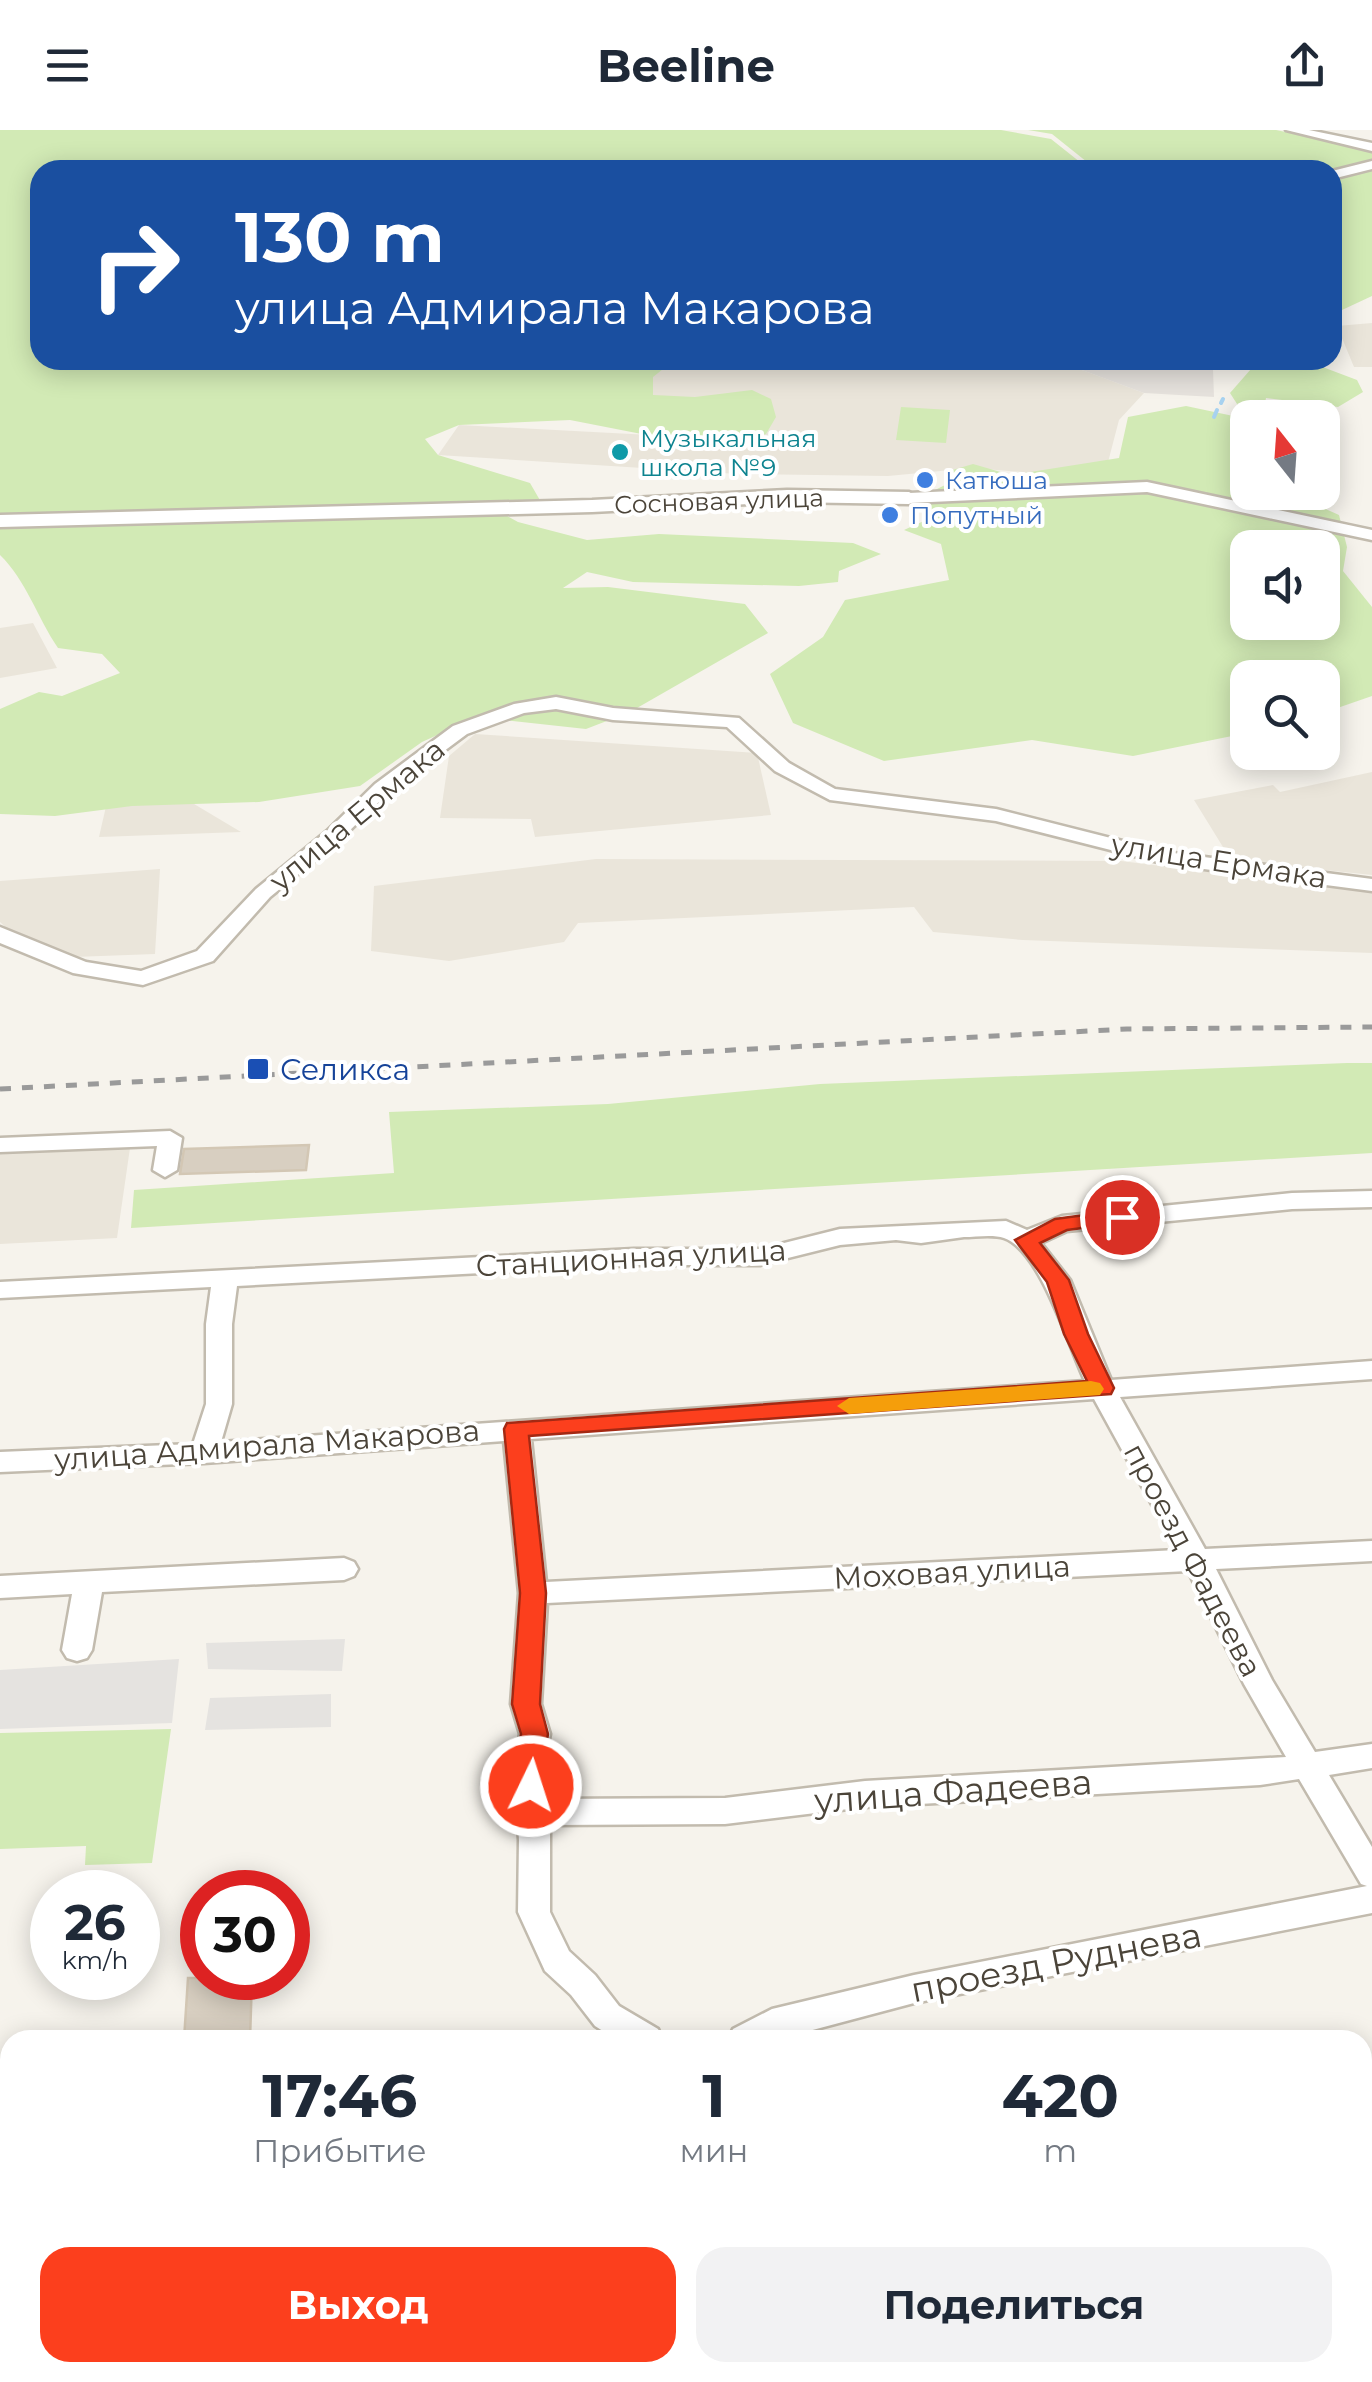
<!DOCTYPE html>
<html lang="ru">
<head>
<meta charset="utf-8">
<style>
	:root { --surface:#fff; --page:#f2f2f3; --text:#1f2937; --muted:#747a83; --accent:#fc3f1d }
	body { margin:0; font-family:Montserrat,sans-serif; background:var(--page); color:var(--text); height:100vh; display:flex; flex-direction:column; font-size:38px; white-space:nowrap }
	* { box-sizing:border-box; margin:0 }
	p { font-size:32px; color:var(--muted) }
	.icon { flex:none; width:55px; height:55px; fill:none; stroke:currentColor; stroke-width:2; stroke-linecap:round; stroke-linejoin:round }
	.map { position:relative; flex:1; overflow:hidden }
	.drawer { position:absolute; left:0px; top:1900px; width:1372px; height:352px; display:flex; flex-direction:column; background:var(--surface); border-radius:30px 30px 0 0; box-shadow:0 5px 25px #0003 }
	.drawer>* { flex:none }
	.hud { position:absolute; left:30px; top:30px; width:1312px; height:210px; border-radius:30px; box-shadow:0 5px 25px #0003; background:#1a4fa0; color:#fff; overflow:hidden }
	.needle { width:65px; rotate:343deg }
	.fabs { position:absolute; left:1230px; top:270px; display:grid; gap:20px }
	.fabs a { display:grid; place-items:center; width:110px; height:110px; border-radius:20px; background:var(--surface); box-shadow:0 5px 25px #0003; font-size:50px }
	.speed { position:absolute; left:30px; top:1740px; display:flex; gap:20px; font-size:50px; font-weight:700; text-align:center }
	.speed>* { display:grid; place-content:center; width:130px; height:130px; border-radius:50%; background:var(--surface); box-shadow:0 5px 25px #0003; line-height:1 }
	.speed small { font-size:25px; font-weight:400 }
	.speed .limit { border:15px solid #d22; background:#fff; color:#111 }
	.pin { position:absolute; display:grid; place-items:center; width:85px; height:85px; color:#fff; margin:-42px; border:5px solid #fff; border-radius:50%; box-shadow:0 2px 10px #0007 }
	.me { position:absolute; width:110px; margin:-55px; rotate:4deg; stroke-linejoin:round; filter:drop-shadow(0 0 8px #0008) }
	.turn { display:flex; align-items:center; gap:35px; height:210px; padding:0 40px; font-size:45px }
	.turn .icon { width:130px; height:130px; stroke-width:2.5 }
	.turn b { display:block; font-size:70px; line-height:85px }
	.eta { display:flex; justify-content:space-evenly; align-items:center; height:170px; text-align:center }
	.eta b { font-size:60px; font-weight:700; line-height:70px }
	.action { display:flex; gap:20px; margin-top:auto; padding:20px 40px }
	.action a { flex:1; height:115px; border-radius:30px; background:var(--accent); color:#fff; font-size:40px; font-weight:700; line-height:115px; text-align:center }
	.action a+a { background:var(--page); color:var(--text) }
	header { display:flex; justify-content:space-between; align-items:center; height:130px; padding:0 40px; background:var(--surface); font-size:45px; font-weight:700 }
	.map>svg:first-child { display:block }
	.residential { fill:#eae5da }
	.industrial { fill:#e6e2dd }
	.green { fill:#d2eab5; fill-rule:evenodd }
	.parking { fill:#e5e3e0 }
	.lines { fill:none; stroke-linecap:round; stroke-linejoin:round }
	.stream { stroke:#a9d4f2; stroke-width:4 }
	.building { fill:#d8cfc1; stroke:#d3c7b4; stroke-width:2.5 }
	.minor-casing { stroke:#c2bbae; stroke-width:5 }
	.tertiary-casing { stroke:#c2bbae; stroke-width:5 }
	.minor { fill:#fff; fill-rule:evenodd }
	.tertiary { fill:#fff; fill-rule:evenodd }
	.rail { stroke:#9a9a9a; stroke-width:5; stroke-dasharray:11 11; stroke-linecap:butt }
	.route { fill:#fc3f1d; stroke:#a42913; stroke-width:2.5 }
	.slow { fill:#f59e0b }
	.culture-dot { fill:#0f9aa8; stroke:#fff; stroke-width:4 }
	.shop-dot { fill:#3f7fe0; stroke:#fff; stroke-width:4 }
	.transit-dot { fill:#1a4fb4; stroke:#fff; stroke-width:4 }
	.labels { text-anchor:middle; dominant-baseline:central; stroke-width:8; stroke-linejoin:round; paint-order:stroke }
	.far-culture-label { font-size:25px; fill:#0d838f; stroke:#fff; text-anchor:start }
	.far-shop-label { font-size:25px; fill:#366cbe; stroke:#fff; text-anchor:start }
	.far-street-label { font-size:25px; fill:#4b4439; stroke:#fff }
	.street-label { font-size:30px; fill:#4b4439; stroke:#fff }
	.transit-label { font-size:30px; fill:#164399; stroke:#fff; text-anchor:start }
	.near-street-label { font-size:35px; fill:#4b4439; stroke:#fff }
</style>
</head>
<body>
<header><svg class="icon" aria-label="menu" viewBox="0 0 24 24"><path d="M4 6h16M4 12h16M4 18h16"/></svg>Beeline<svg class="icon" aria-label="share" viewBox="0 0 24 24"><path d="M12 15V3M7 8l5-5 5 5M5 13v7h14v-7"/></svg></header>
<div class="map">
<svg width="1372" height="2252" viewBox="0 0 1372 2252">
	<rect width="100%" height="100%" fill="#f6f3ec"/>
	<!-- residential -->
	<path class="residential" d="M1372,193V237H1354L1337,196Z
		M676,230H1055L1144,263L1119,290L1107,336L1048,344L972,338L888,346L738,344L438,325L459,295L745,310L750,274L635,270L654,234Z
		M33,493L57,538L0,548V498Z
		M475,604L757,623L771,685L535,707L531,689L440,688L449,626Z
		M1372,642V745L1231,730L1194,670L1273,655L1280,662Z
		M184,668L241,702L99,707L107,672Z
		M596,729L1121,731L1372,762V823L1023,810L933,802L914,777L578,793L564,812L449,831L371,821L374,756Z
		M160,739L155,824L74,827L15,806L0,792V751Z
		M130,1018L117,1108L0,1114V1022Z"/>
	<!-- industrial -->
	<path class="industrial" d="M1055,230H1163L1164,238L1213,239L1214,267L1144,263Z
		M10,2127V2242L49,2243L47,2252H0V2128Z
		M125,2242H420V2252H124Z
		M842,2242H1104L1120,2252H842Z
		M555,2243L793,2242L794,2252H532Z"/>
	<!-- green -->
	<path class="green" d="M0,0H1001L1051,9L1090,40H40V230H685L668,235L653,247V265L695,267L752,260L771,269L776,287L766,304L736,312L694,310L695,300L692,309L666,308L665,299L662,308L570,290L459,295L425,309L438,325L530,353L541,372L500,382L518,392L587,410L659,404L853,413L881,424L839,441L838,452L799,456L633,452L587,442L563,458L608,457L745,474L768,503L630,582L586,599L477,587L422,612L360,656L259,672L132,676L55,686L0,684V579L39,562L62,566L120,543L102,524L58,518C37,487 26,450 0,425Z
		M1028,0H1276L1372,20V31L1333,42L1097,40L1052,4Z
		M1372,37V166L1342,180L1333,175L1332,48Z
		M1249,230H1304L1357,250L1363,262L1338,277L1266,268L1264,279L1239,277L1230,263L1251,239Z
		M1186,276L1238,287L1247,293L1248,362L1301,363V368L1339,385L1347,417L1343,441L1372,477V566L1323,583L1322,548H1248L1247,603L1133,626L1032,610L884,631L793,593L770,544L823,507L845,470L949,450L941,414L904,400L926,390L935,360L955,350L949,341L973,334L1011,345L1119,328L1128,287ZM1248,418H1322V492H1248Z
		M901,277L950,280L946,313L896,310Z
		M1347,933H1372V1023L131,1098L134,1060L394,1043L389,982L608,974L820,954Z
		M171,1599L152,1733L85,1735L86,1716L0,1719V1603Z"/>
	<!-- parking -->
	<path class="parking" d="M345,1509L342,1541L208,1539L206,1513Z
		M179,1529L172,1593L0,1599V1540Z
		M331,1564V1597L205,1600L210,1568Z"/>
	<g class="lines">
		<!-- stream -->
		<path class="stream" d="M1221,273L1223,269
			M1214,287L1217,280"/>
	</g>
	<!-- building -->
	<path class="building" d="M309,1015L306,1040L180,1044L184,1019Z
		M188,1848H252L250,1910H184Z"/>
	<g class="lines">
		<!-- minor casing -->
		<g class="minor-casing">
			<path id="minor" d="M1286,0H1309L1372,13V21Z
				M1372,31V39L1332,49V41Z
				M1147,352L1372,400V410L1147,362L909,373L901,368L909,363Z
				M556,567L613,578L739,588L789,633L835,659L996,679L1166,722L1372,749V761L1166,734L996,691L830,670L775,641L727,597L613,590L556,579L524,583L467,604L389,662L341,709L270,767L213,831L143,855L73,843L0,813V797L86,832L141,841L197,821L256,759L327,701L375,654L453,596L514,574Z
				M170,1001L182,1008L177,1040L165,1047L153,1040L157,1016L0,1022V1008Z
				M1372,1061V1077L1292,1079L1067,1101L1041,1113L1070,1150L1111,1250L1372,1231V1249L1120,1267L1205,1419L1372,1411V1431L1216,1439L1272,1550L1315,1622L1372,1614V1638L1329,1645L1372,1717V1783L914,1873L775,1910H728L733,1899L772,1879L914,1845L1367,1756L1361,1754L1299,1649L1260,1655L865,1677L725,1694L550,1695V1782L569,1821L595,1845L619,1876L658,1899L663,1910H617L595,1896L571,1865L545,1841L518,1782L519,1710L514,1634L520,1604L511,1574L519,1463L504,1311L204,1333L0,1342V1322L193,1314L206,1274V1194L211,1157L0,1168V1152L634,1119H760L840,1099L1006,1091L1027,1100L1062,1086L1292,1063ZM964,1107C976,1107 993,1104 1004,1108C1041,1121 1068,1215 1085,1251L221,1312L232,1274V1194L237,1156L634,1135H760L840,1115L896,1110L921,1113ZM1094,1269L1177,1420L546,1452L531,1309ZM1188,1441L1244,1554L1286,1627L865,1651L725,1668L547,1669L544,1634L550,1604L541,1574L547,1473Z
				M344,1428L354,1432L358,1439L354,1446L344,1450L102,1462L92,1520L87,1528L77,1531L67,1528L62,1520L72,1464L0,1468V1446Z
				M1226,2242H1276L1280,2252H1230Z"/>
		</g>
		<!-- tertiary casing -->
		<g class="tertiary-casing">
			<path id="tertiary" d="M787,360L909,362L919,368L909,374L787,372L592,382L0,397V385L592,370Z"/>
		</g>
		<!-- minor -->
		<use href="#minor" class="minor"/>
		<!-- tertiary -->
		<use href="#tertiary" class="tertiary"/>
		<!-- rail -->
		<path class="rail" d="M0,959L1127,899L1372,897"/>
	</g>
	<!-- route -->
	<path class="route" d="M1122,1080L1133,1087L1130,1092L1067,1100L1040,1113L1069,1150L1088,1204L1114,1258L1111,1264L529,1306L546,1463L540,1574L548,1604L543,1634L545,1656L541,1664L531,1668L521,1664L515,1634L521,1604L512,1574L520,1463L504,1299L507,1293L1087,1251L1064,1204L1047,1152L1015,1110L1055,1089Z"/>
	<!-- slow -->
	<path class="slow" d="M1091,1251L1100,1253L1104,1259L1100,1265L849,1284L837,1276L849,1268Z"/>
	<!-- markers -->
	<circle class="culture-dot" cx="620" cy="322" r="10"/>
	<g class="shop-dot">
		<circle cx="925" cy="350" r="10"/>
		<circle cx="890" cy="385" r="10"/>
	</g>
	<rect class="transit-dot" x="246" y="927" width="24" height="24" rx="5"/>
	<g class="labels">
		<!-- far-culture labels -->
		<g class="far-culture-label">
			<text x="640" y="308">Музыкальная<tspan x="640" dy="29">школа №9</tspan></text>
		</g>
		<!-- far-shop labels -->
		<g class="far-shop-label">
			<text x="945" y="350">Катюша</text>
			<text x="910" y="385">Попутный</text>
		</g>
		<!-- far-street labels -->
		<g class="far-street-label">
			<text transform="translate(719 371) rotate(-2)">Сосновая улица</text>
		</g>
		<!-- street labels -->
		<g class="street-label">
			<text transform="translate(357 685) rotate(-40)">улица Ермака</text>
			<text transform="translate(1219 731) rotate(9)">улица Ермака</text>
			<text transform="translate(631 1128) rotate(-3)">Станционная улица</text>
			<text transform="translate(267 1315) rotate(-4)">улица Адмирала Макарова</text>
			<text transform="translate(1193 1430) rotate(62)">проезд Фадеева</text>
			<text transform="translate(952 1442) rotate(-3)">Моховая улица</text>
		</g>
		<!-- transit labels -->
		<g class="transit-label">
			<text x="280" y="939">Селикса</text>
		</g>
		<!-- near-street labels -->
		<g class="near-street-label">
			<text transform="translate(953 1661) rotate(-4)">улица Фадеева</text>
			<text transform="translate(1056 1832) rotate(-11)">проезд Руднева</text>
		</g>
	</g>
</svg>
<div class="fabs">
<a><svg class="needle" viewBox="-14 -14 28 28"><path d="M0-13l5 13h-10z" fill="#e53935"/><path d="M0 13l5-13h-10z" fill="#747a83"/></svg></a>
<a><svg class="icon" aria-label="sound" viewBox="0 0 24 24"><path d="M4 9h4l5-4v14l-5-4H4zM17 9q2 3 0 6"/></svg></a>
<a><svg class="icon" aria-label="search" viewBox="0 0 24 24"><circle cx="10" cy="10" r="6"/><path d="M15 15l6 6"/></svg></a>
</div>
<div class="speed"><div>26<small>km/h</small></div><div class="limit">30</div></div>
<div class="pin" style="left:1122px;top:1087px;background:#d93025"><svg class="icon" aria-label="arrive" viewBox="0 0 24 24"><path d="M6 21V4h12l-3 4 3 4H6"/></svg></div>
<svg class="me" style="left:531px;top:1656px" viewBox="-20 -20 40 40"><circle r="17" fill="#fc3f1d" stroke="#fff" stroke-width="3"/><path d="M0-11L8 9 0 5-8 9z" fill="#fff"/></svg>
<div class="hud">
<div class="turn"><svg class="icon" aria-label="right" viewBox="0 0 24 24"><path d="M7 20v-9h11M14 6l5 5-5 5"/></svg><div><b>130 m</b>улица Адмирала Макарова</div></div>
</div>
<section class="drawer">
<div class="eta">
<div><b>17:46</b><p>Прибытие</p></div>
<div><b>1</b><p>мин</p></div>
<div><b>420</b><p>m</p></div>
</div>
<div class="action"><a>Выход</a><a>Поделиться</a></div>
</section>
</div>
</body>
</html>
